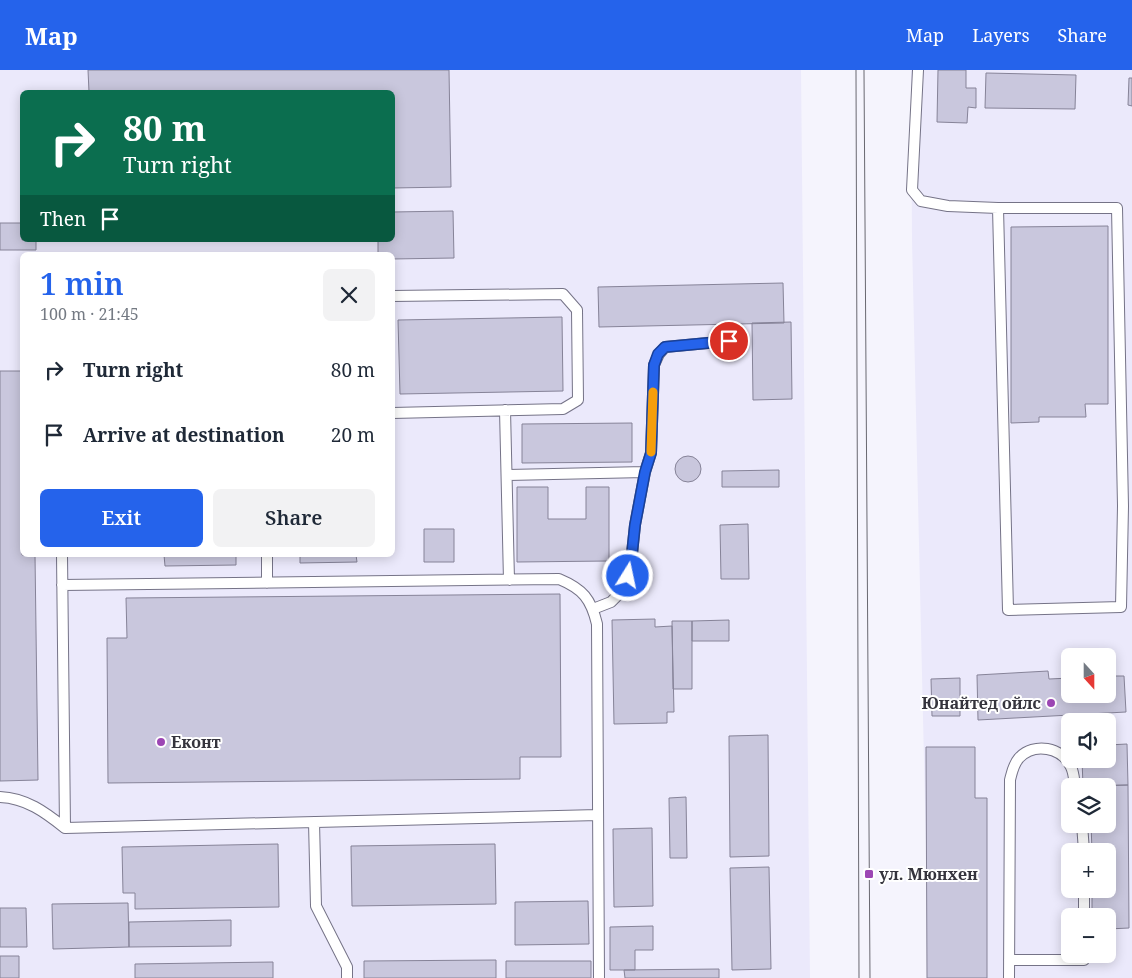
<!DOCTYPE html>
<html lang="en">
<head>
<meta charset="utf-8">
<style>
	:root { --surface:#fff; --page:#f2f2f3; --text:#1f2937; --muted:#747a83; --accent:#2563eb }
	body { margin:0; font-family:"Noto Serif",serif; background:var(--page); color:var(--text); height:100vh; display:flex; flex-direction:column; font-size:19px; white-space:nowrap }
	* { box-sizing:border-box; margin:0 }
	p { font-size:16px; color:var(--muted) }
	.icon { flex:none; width:28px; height:28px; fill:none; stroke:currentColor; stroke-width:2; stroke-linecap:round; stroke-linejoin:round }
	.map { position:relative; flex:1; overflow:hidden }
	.side { position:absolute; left:20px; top:182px; width:375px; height:305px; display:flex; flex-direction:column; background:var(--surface); border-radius:8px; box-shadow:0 2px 12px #0003 }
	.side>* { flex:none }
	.top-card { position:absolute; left:20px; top:20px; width:375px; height:152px; border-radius:8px; box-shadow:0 2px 12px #0003; background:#0b6e4f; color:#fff; overflow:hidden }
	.needle { width:32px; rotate:159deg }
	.buttons { position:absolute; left:1061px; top:578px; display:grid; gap:10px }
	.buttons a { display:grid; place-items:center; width:55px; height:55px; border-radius:8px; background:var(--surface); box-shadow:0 2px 12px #0003; font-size:25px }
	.pin { position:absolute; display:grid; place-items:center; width:42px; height:42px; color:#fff; margin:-21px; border:2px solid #fff; border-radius:50%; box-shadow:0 1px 5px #0007 }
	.me { position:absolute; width:55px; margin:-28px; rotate:10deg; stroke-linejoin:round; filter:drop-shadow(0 0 4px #0008) }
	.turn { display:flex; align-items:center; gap:18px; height:105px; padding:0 20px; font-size:22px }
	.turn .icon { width:65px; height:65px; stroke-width:2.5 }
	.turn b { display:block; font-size:35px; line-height:42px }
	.then { display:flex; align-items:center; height:48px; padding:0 20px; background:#0003; gap:10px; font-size:19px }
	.round { display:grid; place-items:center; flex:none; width:52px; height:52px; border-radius:8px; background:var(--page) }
	.headline { display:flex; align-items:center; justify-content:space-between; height:85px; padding:0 20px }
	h1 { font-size:30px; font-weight:600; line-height:38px; color:var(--accent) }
	.button { display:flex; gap:10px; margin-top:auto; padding:10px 20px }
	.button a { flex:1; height:58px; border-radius:8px; background:var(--accent); color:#fff; font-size:20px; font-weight:600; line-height:58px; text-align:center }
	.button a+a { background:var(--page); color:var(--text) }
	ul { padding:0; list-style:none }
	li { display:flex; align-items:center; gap:15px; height:65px; padding:0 20px }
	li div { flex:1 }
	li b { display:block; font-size:19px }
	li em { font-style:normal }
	header { display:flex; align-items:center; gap:30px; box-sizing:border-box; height:70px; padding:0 25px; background:var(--accent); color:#fff }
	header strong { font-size:24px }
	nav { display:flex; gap:28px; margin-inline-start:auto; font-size:18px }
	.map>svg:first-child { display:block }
	.built { fill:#ebe9fb; fill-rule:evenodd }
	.building { fill:#c9c7dd; stroke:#868398 }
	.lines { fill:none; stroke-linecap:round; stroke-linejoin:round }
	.lane-casing { stroke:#757387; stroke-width:12 }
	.lane { stroke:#fff; stroke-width:10 }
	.tram { stroke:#696871; stroke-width:1 }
	.route-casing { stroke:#184099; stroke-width:12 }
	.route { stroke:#2563eb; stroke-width:9 }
	.slow { stroke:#f59e0b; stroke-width:9 }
	.poi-dot { fill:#9c46b4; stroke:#fff; stroke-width:2 }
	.labels { text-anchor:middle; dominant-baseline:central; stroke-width:4; stroke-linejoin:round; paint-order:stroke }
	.poi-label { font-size:16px; font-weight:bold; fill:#35343d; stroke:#fff; text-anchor:start }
</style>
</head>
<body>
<header>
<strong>Map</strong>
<nav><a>Map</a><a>Layers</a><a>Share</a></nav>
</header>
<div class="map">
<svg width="1132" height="908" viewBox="0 0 1132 908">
	<rect width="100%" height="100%" fill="#f5f4fd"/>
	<!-- built -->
	<path class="built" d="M0,0H801L810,908H0ZM22,22H392V170H22ZM22,185H392V485H22Z
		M911,0H1132V908H929L912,170ZM1070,586H1108V624H1070ZM1070,651H1108V689H1070ZM1070,716H1108V754H1070ZM1070,781H1108V819H1070ZM1070,846H1108V884H1070Z"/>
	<!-- building -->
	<path class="building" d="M88,0H449L451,117L392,118V22H89Z
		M938,0H966V18H976V38L968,37L967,53L937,52Z
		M986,3L1076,5L1075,39L985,38Z
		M1129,8H1132V36L1128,35Z
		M453,141L454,188L392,189V185H378V170H392V142Z
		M0,153H22V170H36V180H0Z
		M1108,156V334H1085L1086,347H1039V352L1011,353V157Z
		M783,213L784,253L599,257L598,217Z
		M562,247L563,321L400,324L398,250Z
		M791,252L792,329L753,330L752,253Z
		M0,301H22V485H35L38,710L0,711Z
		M632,353V392L522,393V354Z
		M675 399a13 13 0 1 1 26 0a13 13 0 1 1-26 0Z
		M779,400V417H722V401Z
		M517,417H548V449H586V417H609V491L517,492Z
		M748,454L749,509H721L720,455Z
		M424,459H454V492H424Z
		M164,485H236V495L165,496Z
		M300,485H356L357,492L300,493Z
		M560,524L561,687H520V709L108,713L107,568H127L126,528Z
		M655,549V557L672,556L674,642H667V653L614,654L612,550Z
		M729,550V571H692V551Z
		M672,551H692V619H673Z
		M1048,601L1049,609L1070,608V624H1108V606H1124L1126,642L978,650L977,605Z
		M960,608V646H932L931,609Z
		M768,665L769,786L730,787L729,666Z
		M1127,674L1128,715L1083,716L1082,689H1108V675Z
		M926,677H975V728H987V908H927Z
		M1128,715L1129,858L1108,859V846H1092V819H1108V781H1092L1091,754H1108V716H1091Z
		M686,727L687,788H670L669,728Z
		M652,758L653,836L614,837L613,759Z
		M278,774L279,837L135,839V823H123L122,777Z
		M495,774L496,834L352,836L351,776Z
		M769,797L771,899L732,900L730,798Z
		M588,831L589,874L515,875V832Z
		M128,833L129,877L53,879L52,834Z
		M0,838H26L27,877H0Z
		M231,850V876L129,877V852Z
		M653,856V880H635V900H610V857Z
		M0,886H19V908H0Z
		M496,890V908H364V891Z
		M506,891H591V908H506Z
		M273,892V908H135V894Z
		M719,899V908H625L624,900Z"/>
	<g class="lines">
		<!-- lane casing -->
		<g class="lane-casing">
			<path id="lane" d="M918,0L912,120L921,131L948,136L998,138L1008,540L1121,537L1123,436L1117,138H998
				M392,226L563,224L577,240L578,330L563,339L392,343
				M505,340L509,510
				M507,405L645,402
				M62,485L65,758
				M267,485V513
				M62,515L559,509C583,519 591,529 597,554L599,908
				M593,539L611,532L625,518L631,493L635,455L645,402L651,383L654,295L659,284L665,277L729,271
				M0,727C26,728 45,742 65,758L598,745
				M314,752L316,836L347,897V908
				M1082,754L1084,781
				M1084,819V846
				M1009,890H1084V884
				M1009,908L1010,710C1012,702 1013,695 1019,688C1034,672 1062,677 1071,697C1074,703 1074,710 1075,716"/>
		</g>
		<!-- lane -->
		<use href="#lane" class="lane"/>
		<!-- tram -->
		<path class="tram" d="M856,0L859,908
			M864,0L870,908"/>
	</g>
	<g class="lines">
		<!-- route casing -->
		<g class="route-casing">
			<path id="route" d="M628,506L631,493L635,455L645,402L651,383L654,295L658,284L665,277L729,271"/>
		</g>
		<!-- route -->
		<use href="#route" class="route"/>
		<!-- slow -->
		<path class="slow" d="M651,382L653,322"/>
	</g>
	<!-- markers -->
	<g class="poi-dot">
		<circle cx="1051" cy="633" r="5"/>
		<circle cx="161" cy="672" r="5"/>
		<rect x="864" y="799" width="10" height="10" rx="2.5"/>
	</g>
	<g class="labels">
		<!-- poi labels -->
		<g class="poi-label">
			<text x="1041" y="633" text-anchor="end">Юнайтед ойлс</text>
			<text x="171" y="672">Еконт</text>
			<text x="879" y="804">ул. Мюнхен</text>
		</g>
	</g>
</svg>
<div class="buttons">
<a><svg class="needle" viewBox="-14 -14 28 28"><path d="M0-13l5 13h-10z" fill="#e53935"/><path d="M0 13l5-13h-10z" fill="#747a83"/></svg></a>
<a><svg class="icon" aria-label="sound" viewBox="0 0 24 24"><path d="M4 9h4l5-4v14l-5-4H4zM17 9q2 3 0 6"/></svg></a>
<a><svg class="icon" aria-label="layers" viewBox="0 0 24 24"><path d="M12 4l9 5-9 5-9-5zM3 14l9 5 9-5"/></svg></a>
<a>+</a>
<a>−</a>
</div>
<div class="pin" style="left:729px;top:271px;background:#d93025"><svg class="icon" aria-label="arrive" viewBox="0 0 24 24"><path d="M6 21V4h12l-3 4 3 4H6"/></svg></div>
<svg class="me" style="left:628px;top:506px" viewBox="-20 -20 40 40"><circle r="17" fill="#2563eb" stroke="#fff" stroke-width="3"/><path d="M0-11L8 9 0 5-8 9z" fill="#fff"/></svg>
<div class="top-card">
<div class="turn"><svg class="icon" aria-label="right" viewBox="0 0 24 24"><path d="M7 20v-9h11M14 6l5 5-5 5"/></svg><div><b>80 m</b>Turn right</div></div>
<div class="then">Then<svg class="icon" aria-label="arrive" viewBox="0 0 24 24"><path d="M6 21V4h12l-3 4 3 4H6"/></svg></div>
</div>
<section class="side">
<div class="headline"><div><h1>1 min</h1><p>100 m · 21:45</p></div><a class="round"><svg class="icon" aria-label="close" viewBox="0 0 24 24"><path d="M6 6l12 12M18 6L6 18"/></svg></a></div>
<ul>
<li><svg class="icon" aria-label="right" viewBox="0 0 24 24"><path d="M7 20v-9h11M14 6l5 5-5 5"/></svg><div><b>Turn right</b></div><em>80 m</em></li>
<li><svg class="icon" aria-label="arrive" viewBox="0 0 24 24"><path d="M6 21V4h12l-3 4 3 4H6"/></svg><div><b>Arrive at destination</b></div><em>20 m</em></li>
</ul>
<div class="button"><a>Exit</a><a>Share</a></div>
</section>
</div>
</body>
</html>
